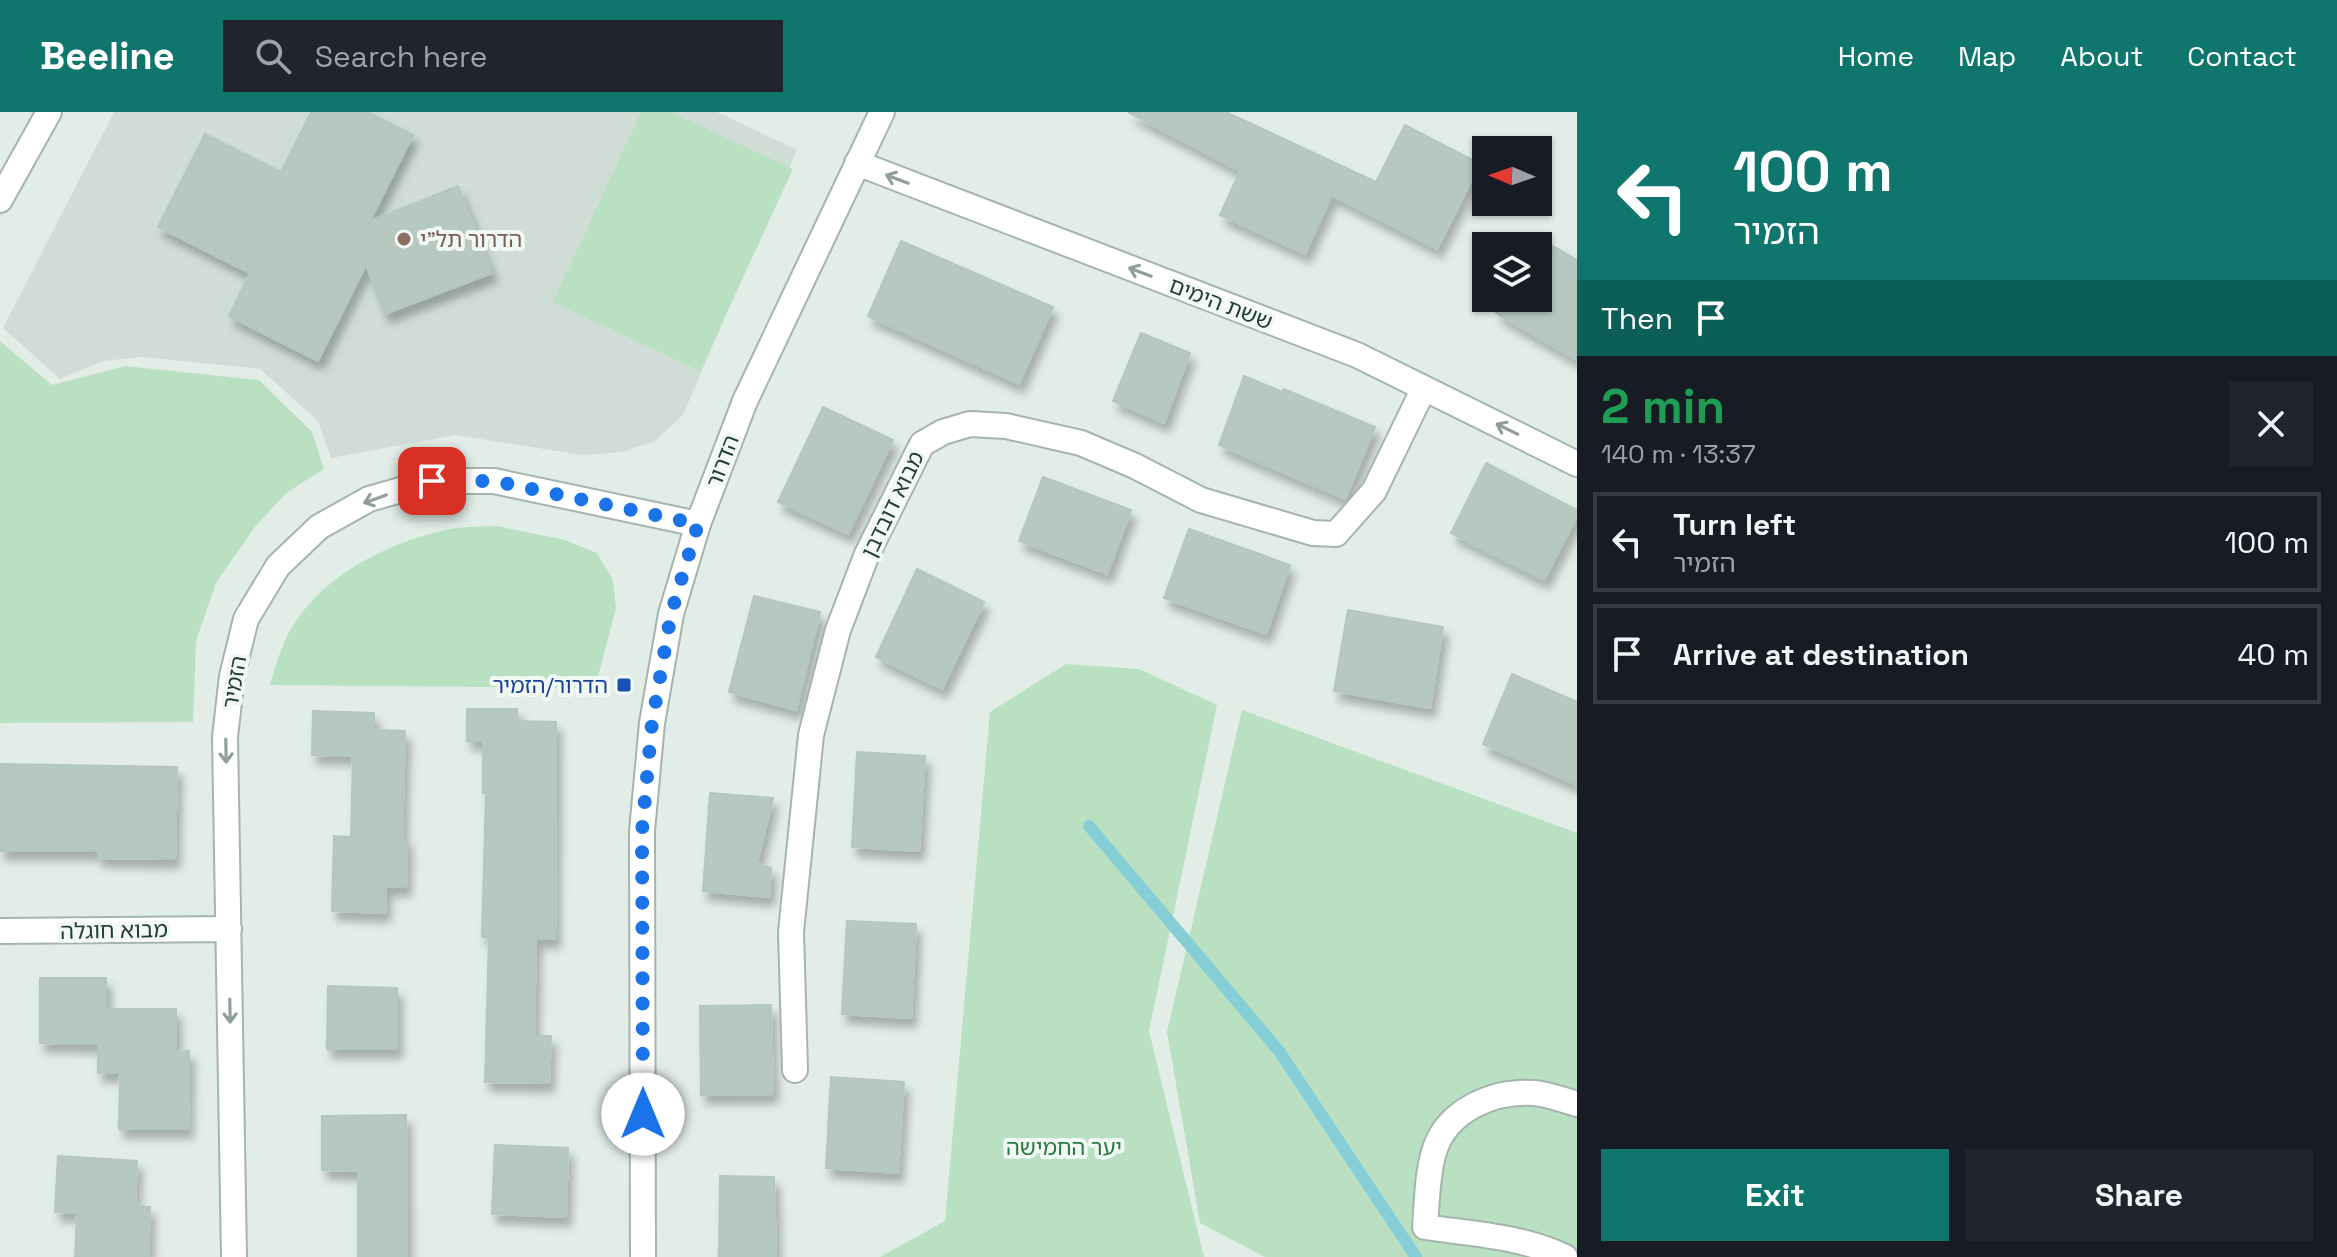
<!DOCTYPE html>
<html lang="en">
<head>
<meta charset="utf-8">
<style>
	:root { --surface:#171b24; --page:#20242c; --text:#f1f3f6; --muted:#9ea1a6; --line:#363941; --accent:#0f766e }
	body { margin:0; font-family:"Space Grotesk","Noto Sans Hebrew",sans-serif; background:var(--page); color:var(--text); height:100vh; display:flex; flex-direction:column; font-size:30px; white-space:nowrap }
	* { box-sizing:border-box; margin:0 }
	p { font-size:26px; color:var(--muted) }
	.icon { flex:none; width:44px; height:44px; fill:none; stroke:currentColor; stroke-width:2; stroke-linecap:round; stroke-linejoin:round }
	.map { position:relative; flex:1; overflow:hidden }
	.drawer { display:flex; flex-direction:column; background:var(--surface); width:760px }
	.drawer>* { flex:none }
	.hud { background:#0f766e; color:#fff; overflow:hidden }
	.needle { width:52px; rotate:272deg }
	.buttons { position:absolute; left:1472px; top:24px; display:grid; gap:16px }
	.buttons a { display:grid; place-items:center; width:80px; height:80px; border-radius:0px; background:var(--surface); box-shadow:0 2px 6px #0004; font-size:40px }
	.pin { position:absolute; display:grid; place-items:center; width:68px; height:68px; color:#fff; margin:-34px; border-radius:16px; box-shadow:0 4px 12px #0006 }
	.me { position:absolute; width:88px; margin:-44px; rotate:0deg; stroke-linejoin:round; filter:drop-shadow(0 0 6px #0008) }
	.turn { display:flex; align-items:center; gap:28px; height:168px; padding:0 24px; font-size:36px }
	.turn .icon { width:104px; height:104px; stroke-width:2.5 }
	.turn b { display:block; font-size:56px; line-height:68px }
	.then { display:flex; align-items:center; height:76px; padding:0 24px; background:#0003; gap:16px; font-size:30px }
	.round { display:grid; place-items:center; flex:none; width:84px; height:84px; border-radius:0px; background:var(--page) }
	.headline { display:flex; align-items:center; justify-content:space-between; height:136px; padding:0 24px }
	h1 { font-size:48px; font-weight:600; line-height:60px; color:#1e9e55 }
	.action { display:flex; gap:16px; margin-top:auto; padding:16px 24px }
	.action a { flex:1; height:92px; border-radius:0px; background:var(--accent); color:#fff; font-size:32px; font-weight:600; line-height:92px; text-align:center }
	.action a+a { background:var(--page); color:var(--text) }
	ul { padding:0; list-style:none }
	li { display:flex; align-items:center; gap:24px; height:100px; margin:0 16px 12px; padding:0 8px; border:4px solid var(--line); border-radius:0px }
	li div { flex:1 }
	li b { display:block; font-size:30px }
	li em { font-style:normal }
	header { display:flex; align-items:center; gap:48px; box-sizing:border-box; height:112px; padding:0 40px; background:var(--accent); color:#fff }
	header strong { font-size:38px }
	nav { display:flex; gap:44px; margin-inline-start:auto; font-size:28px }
	.search { width:560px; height:72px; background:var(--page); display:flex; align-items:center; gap:20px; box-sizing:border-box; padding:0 28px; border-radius:0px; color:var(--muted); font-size:30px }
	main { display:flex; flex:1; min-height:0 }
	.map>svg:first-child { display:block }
	.built { fill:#d0ddd6 }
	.green { fill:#b9e0c1 }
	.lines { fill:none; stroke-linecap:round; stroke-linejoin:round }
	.stream { stroke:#86ced6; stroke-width:12 }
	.building { fill:#b7c8c0; stroke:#b4c7be; stroke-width:2; filter:url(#shadow) }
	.service-casing { stroke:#a4b5ae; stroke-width:28 }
	.minor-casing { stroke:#a4b5ae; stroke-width:28 }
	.tertiary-casing { stroke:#a4b5ae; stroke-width:28 }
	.service { stroke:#fff; stroke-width:24 }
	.minor { stroke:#fff; stroke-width:24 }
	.tertiary { stroke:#fff; stroke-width:24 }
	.oneway { stroke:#909f9a }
	.route { stroke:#1a73e8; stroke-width:14; stroke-dasharray:0 25.2 }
	.education-dot { fill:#8d6e63; stroke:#f2f9f5; stroke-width:3 }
	.transit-dot { fill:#1a4fb4; stroke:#f2f9f5; stroke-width:3 }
	.labels { text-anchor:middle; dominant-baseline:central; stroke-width:8; stroke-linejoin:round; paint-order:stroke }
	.education-label { font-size:22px; fill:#785e54; stroke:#f2f9f5; text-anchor:start }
	.street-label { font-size:22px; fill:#203f35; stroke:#f2f9f5 }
	.transit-label { font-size:22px; fill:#164399; stroke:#f2f9f5; text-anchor:end }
	.park-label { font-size:22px; fill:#287943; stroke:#f2f9f5 }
</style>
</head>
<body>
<header>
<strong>Beeline</strong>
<div class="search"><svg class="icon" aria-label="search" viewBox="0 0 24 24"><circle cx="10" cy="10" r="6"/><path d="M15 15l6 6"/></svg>Search here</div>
<nav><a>Home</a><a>Map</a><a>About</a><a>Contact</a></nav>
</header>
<main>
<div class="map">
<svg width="1577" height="1145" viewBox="0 0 1577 1145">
	<defs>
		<filter id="shadow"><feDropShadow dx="5" dy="9" stdDeviation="4" flood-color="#0004"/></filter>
	</defs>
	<rect width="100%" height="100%" fill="#e2ede7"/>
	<!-- built -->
	<path class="built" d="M114,0H717L797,38L683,303L655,329L622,340L582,343L455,323L331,346L318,309L260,257L143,245L103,249L60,267L3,216Z"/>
	<!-- green -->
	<path class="green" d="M641,0H671L793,57L700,259L553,190Z
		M0,229L52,273L125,254L259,268L312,320L324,357L286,381L254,416L216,471L196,529L193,610L0,611Z
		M497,414L565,428L597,441L613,468L616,496L595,576L270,573C274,559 278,545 284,531C311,470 379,434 441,419C458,414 479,415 497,414Z
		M1066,552L1139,557L1217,593L1149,919L1204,1145H880L945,1109L990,600Z
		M1242,598L1577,721V1145H1265L1200,1111L1167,920Z"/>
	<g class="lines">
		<!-- stream -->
		<path class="stream" d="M1089,714L1279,939L1416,1145"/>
	</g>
	<!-- building -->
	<path class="building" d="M311,0H368L413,23L370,109L458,74L492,161L385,202L366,153L318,249L229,204L250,161L158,115L205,22L281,60Z
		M1128,0H1226L1376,70L1405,13L1480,52L1437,137L1332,83L1305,142L1220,103L1240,59Z
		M1539,126L1577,148V248L1496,201L1505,186H1538V134H1535Z
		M901,129L1053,195L1019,272L868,204Z
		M1141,221L1190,241L1164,311L1113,289Z
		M1244,264L1283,280L1284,277L1375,315L1345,387L1219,333Z
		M823,295L893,328L848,422L778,390Z
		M1486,351L1577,398V404L1544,468L1451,421Z
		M1043,365L1131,398L1107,462L1019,429Z
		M1189,417L1290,453L1266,522L1164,486Z
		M917,457L984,490L942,577L876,545Z
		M754,484L820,500L796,598L729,580Z
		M1348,498L1443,515L1430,596L1334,579Z
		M1512,562L1577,590V673L1483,632Z
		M467,597H517L518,609L556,610L555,827H536L534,924H551L549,971L485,970L489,826L482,825L486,681H483V629H467Z
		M313,599L374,601V618L405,619L402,727H407L406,775H386L385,801L332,799L334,724L351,725L353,644L312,643Z
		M857,640L925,644L919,739L852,735Z
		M0,652L177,655L175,747L98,746V739H0Z
		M710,681L773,686L757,751L771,756L769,785L703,779Z
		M847,809L916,812L911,906L842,902Z
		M40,866H106V897H176V940L189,939L188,1017H119L120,961H98V932L40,931Z
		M328,874L397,876V937H327Z
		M771,893L773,982L701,983L700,894Z
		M831,965L904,970L898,1061L826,1056Z
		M406,1003L407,1145H358V1059L322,1058V1004Z
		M495,1033L568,1036L566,1105L492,1102Z
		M58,1044L137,1049L135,1094L150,1095L148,1145H75L77,1101L55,1100Z
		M720,1064L774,1065L776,1145H719Z"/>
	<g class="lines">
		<!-- service casing -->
		<g class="service-casing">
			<path id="service" d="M1565,1145C1521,1124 1473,1122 1425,1115C1427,1091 1427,1063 1434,1040C1446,998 1494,978 1534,981C1548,982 1563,988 1577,992"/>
		</g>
		<!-- minor casing -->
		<g class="minor-casing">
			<path id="minor" d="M857,51L1357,243L1577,352
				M0,819L229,817
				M795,958L791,820L811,623L838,518L867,442L922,332L943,320L970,312L1006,314L1081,331L1135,354L1201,388L1313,421L1336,422L1374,379L1424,276
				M234,1145L225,625L232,564L246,507L278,454L319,415L369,387L432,369H494L698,412"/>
		</g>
		<!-- tertiary casing -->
		<g class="tertiary-casing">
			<path id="tertiary" d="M0,88L49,0
				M643,1145L642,719L652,611L671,502L698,412L745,289L882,0"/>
		</g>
		<!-- service -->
		<use href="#service" class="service"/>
		<!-- minor -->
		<use href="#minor" class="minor"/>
		<!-- tertiary -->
		<use href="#tertiary" class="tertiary"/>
	</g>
	<!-- one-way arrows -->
	<defs><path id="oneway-shaft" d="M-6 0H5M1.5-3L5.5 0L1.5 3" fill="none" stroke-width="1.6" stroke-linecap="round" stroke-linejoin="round" transform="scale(2)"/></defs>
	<g class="oneway">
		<use href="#oneway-shaft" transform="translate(897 67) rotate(-159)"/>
		<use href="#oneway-shaft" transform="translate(1140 160) rotate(-159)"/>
		<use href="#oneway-shaft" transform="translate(1507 317) rotate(-154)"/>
		<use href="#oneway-shaft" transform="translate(375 387) rotate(160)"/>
		<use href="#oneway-shaft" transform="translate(226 639) rotate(89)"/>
		<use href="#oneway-shaft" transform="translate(230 899) rotate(89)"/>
	</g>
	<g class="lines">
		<!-- route -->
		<path class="route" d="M432,369H494L698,412L671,502L652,611L642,719L643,1002"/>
	</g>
	<!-- markers -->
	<circle class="education-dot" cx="404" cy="127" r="8"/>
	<rect class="transit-dot" x="616" y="565" width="16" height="16" rx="4"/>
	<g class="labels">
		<!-- education labels -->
		<g class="education-label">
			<text x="420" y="127">הדרור תל"י</text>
		</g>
		<!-- street labels -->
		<g class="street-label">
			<text transform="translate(1221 191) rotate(21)">ששת הימים</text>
			<text transform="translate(722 349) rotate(-69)">הדרור</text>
			<text transform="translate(892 392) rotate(-64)">מבוא דובדבן</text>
			<text transform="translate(234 570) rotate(-80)">הזמיר</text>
			<text transform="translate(114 818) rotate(-1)">מבוא חוגלה</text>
		</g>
		<!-- transit labels -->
		<g class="transit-label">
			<text x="608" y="573">הדרור/הזמיר</text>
		</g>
		<!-- park labels -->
		<g class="park-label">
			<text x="1064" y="1035">יער החמישה</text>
		</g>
	</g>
</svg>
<div class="buttons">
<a><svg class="needle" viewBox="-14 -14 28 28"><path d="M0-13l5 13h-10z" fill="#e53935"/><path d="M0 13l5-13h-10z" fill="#9ea1a6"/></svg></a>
<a><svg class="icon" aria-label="layers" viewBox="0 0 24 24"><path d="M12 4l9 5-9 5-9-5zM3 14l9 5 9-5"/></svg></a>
</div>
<div class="pin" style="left:432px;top:369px;background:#d93025"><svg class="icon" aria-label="arrive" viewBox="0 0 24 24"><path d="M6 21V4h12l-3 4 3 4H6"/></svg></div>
<svg class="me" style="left:643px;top:1002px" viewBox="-20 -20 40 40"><circle r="19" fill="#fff"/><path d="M0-13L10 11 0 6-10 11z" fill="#1a73e8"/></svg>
</div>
<section class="drawer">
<div class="hud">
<div class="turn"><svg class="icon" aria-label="left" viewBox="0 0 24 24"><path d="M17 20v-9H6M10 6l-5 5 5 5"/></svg><div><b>100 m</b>הזמיר</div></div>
<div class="then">Then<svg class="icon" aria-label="arrive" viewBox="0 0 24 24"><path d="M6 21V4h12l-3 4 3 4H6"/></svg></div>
</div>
<div class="headline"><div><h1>2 min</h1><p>140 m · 13:37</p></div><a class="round"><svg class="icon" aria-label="close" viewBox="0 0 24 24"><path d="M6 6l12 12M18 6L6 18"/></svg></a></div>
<ul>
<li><svg class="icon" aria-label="left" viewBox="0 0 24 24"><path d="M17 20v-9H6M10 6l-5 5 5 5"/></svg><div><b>Turn left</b><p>הזמיר</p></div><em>100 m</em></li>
<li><svg class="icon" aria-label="arrive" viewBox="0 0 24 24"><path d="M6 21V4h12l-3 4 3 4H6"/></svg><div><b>Arrive at destination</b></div><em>40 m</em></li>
</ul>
<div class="action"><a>Exit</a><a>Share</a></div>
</section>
</main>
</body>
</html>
